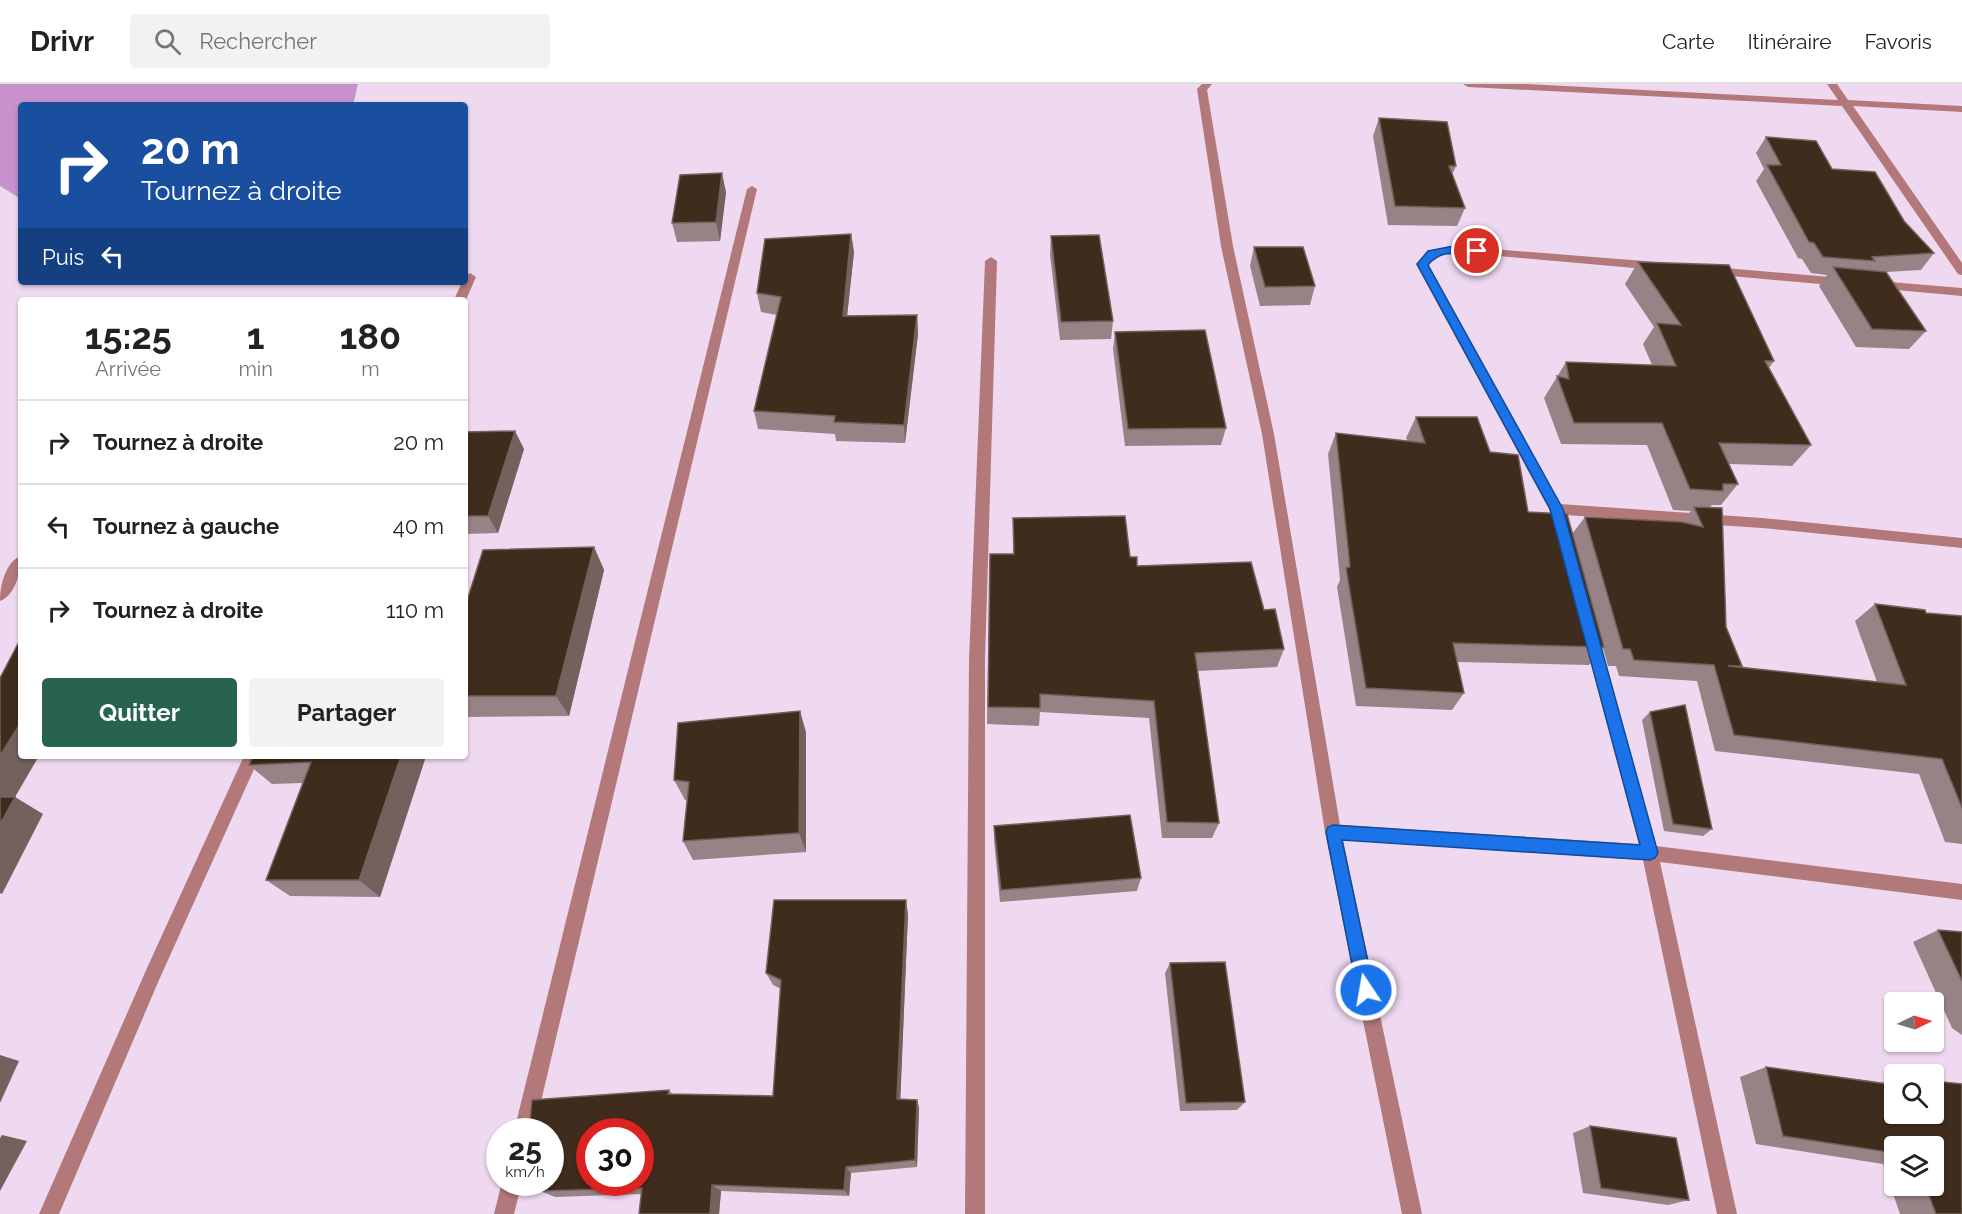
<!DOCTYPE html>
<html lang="fr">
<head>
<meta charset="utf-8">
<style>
	:root { --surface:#fff; --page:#f2f2f2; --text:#222; --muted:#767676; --line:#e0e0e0; --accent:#27634e }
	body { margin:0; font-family:Raleway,sans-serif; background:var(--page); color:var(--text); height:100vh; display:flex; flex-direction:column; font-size:22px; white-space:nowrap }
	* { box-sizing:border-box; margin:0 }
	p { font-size:20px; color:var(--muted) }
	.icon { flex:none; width:33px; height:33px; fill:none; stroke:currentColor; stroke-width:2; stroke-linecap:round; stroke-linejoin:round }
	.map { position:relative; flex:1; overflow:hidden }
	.sheet { position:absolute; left:18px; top:213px; width:450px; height:462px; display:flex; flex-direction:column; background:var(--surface); border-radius:6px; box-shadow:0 2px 4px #0004 }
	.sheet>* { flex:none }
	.hud { position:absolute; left:18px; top:18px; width:450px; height:183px; border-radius:6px; box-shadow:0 2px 4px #0004; background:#1a4fa0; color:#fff; overflow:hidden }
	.needle { width:39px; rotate:85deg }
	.fabs { position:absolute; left:1884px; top:908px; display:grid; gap:12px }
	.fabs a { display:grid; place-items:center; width:60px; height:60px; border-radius:6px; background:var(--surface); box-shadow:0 2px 4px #0004; font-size:30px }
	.speed { position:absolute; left:486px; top:1034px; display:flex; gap:12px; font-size:30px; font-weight:700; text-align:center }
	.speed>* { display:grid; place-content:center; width:78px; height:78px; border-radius:50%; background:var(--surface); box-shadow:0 2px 4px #0004; line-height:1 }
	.speed small { font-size:15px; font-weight:400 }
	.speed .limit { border:9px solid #d22; background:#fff; color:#111 }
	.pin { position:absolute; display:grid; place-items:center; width:51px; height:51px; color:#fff; margin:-26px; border:3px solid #fff; border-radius:50%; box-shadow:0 2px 6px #0007 }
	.me { position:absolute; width:66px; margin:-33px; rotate:348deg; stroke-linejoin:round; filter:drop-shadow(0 0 4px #0008) }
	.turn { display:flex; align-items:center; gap:21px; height:126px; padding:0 24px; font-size:27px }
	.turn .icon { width:78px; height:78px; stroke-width:2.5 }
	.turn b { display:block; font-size:42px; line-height:51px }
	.then { display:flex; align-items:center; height:57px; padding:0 24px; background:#0003; gap:12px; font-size:22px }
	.eta { display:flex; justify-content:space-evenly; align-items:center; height:102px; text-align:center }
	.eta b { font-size:36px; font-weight:700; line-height:42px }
	.action { display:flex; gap:12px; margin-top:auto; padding:12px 24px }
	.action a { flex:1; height:69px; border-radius:6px; background:var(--accent); color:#fff; font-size:24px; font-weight:700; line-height:69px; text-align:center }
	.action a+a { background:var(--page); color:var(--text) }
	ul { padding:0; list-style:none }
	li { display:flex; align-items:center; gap:18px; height:84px; padding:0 24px; border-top:2px solid var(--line) }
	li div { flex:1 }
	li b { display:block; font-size:22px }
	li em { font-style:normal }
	header { display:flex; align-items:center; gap:36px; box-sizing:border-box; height:84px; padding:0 30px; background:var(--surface); border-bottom:2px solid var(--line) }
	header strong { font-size:28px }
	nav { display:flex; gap:33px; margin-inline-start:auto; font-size:21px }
	.search { width:420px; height:54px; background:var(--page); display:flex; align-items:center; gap:15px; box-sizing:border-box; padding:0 21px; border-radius:6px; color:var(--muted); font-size:22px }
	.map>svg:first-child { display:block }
	.forest { fill:#c791cd }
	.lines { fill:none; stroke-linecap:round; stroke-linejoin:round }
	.minor { fill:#b3787a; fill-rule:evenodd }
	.wall { fill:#988286; fill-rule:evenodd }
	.shaded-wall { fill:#74605c }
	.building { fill:#402c1c; stroke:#74605c; stroke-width:1.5; fill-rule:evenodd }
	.route { fill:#1a73e8; stroke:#114b97; stroke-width:1.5 }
</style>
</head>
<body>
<header>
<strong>Drivr</strong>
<div class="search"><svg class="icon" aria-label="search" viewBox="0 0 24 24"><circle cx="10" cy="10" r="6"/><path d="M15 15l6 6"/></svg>Rechercher</div>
<nav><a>Carte</a><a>Itinéraire</a><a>Favoris</a></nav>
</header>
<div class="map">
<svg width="1962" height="1130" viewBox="0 0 1962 1130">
	<rect width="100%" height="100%" fill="#efd9f1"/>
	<!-- forest -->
	<path class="forest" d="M0,0H358L353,21H21V115L0,102Z"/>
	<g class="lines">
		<!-- minor -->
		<path class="minor" d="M1202,0H1212L1207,6L1233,162L1274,350L1340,741L1639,760L1584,552L1586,548H1596L1598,552L1656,762L1962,800V816L1660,778L1737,1130H1717L1643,776L1343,756L1422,1130H1402L1325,748L1262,350L1221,162L1197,5Z
			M1463,0H1526L1838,16L1827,0H1837L1848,16L1962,22V28L1853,22L1962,179V191L1958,190L1842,22L1468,3Z
			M752,102L757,105L534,1047H514L747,105Z
			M1454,162L1657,178L1663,182L1657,186L1454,168L1436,172L1428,180L1560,420L1762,434L1962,454V464L1762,444L1565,431L1570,448L1563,453L1558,452L1549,425L1416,180L1428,167Z
			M991,173L997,177L985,576V1130H965L969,576L985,177Z
			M1713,183L1842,194L1848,198L1842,202L1709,190L1707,187Z
			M470,189L476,193L466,216H454L462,198H465V192Z
			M1878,197L1962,204V212L1874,204L1872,201Z
			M21,472C21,487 16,511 0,517C0,502 5,478 21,472Z
			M244,672H260L159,896L59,1130H39L147,884Z
			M502,1098H522L514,1130H494Z"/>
	</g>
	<!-- wall -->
	<path class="wall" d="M1379,34L1456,82L1452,91L1465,124L1457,142L1388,141L1373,52Z
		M1766,53L1832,85L1904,137L1934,169L1921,186L1886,188L1926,247L1909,265L1856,263L1819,202L1827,191L1811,189L1802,175L1798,174L1756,97L1764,85L1756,69Z
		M726,108L720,157L677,158L672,139Z
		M851,150L854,168L847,232L917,231L918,250L905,359L836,357L835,350L758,345L754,327L777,231L761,228L757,209Z
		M1051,152L1113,237L1111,255L1060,256L1050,171Z
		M1254,163L1315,202L1310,221L1260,222L1250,182Z
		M1638,178L1774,277L1769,284L1811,361L1792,382L1729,380L1738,400L1721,421H1712L1709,424L1726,543L1741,583L1877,598L1855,537L1875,520L1926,529L1962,532V760L1945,758L1919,690L1715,667L1697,597L1619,592L1616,582H1608L1603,564L1589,581L1457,578L1464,609L1452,626L1356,622L1337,503L1340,496L1328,370L1336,349L1408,357L1406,354L1416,333L1490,368L1528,428L1572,450L1585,433L1681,438L1691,427L1673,426L1647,361L1561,360L1544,314L1566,278L1652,281L1643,260L1654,243L1625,200Z
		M1115,248L1226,344L1221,361L1125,362L1113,265Z
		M465,348L524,365L498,449L465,450Z
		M1013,434L1130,473L1137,482L1264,526L1284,565L1277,583L1198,587L1219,739L1212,754H1162L1149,634L1040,628L1039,642L987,640L990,470H1013Z
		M594,463L604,486L569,632L465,633V523Z
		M1650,628L1712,745L1703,752L1664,747L1642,636Z
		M806,648V768L693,776L683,757L687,716H685L674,696Z
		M426,672L380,813L290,812L266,796L303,699L272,700L249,681Z
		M994,742L1141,794L1137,807L1000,818L994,756Z
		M908,830L900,1015L917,1016L919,1024L917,1083L851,1089L849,1112L721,1107L719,1130H639L641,1110L555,1113L540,1107L669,1006L672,1010L773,1012L781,905L773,901L766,889Z
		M1938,846L1962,848V951L1952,944L1913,858Z
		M1170,879L1245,1018L1237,1026L1180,1027L1165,889Z
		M1766,983L1886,999L1894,997V1029H1934V997L1962,1000V1130H1900L1883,1080L1756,1060L1740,993ZM1894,1062H1934V1101H1894Z
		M1590,1042L1689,1116L1668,1121L1583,1109L1573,1049Z"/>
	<!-- shaded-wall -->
	<path class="shaded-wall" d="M722,89L726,108L720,157L716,138Z
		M851,150L854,168L845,251L843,232Z
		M917,231L918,250L905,359L904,341Z
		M515,347L524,365L498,449L488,432Z
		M594,463L604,486L569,632L556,612Z
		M800,627L806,648V768L799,749Z
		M21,638V672H39L15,713L43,730L2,810L0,809V672Z
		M401,672H426L380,813L359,796Z
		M906,816L908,830L900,1024L897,1015Z
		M0,971L19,977L0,1019Z
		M917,1016L919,1024L917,1083L915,1076Z
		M2,1051L27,1057L0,1107V1054Z
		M846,1083L851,1089L849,1112L844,1106Z
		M712,1101L721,1107L719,1130H710Z"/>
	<!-- building -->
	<path class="building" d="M1379,34L1447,38L1456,82H1449L1465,124L1395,122Z
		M1766,53L1816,57L1832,85L1875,88L1904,137L1934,169L1872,173L1875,177L1823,173L1814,159L1809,158L1767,81H1781Z
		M722,89L716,138L672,139L680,91Z
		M851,150L843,232L917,231L904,341L834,338L835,332L754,327L781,213L757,209L765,155Z
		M1099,151L1113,237L1061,238L1051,152Z
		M1254,163H1303L1315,202L1265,203Z
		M1638,178L1729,181L1774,277H1765L1811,361L1719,359L1738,400H1723V407L1690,405L1662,339H1574L1557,292L1569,295L1566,278L1676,282L1657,239L1681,241Z
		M1833,183L1886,188L1926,247L1872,245Z
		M1205,246L1226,344L1128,345L1115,248Z
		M1416,333H1477L1490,368L1518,371L1528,428L1567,430L1604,563L1453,559L1464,609L1366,604L1346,484L1350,483L1336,349L1425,359Z
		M515,347L488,432H465V348Z
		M1694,423L1722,424L1726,543L1742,582H1728L1906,601L1875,520L1925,526L1926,529L1962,532V724L1942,675L1734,651L1714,581L1634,576L1630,565H1623L1585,433L1682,438L1703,443Z
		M1125,432L1130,473H1137V482L1251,478L1264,526L1275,525L1284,565L1195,569L1219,739L1167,738L1154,617L1040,610V624L988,623L990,470H1014L1013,434Z
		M594,463L556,612H465V523L483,466Z
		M21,554V638L0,672V594Z
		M1685,621L1712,745L1673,740L1650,628Z
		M800,627L799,749L683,757L689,698L674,696L678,639Z
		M253,672H401L359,796H266L311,678L249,681Z
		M0,713H15L0,740Z
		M1130,731L1141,794L1001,806L994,742Z
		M774,816H906L897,1015L917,1016L915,1076L846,1083L844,1106L712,1101L710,1130H639L642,1104L540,1107L542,1098H550V1047H529L532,1016L669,1006L668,1010L773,1012L781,896L766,889ZM590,1047H640V1098H590Z
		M1938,846L1962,848V897Z
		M1225,878L1245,1018L1186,1019L1170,879Z
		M1766,983L1894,1001V1029H1934V997L1962,1000V1130H1936L1925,1101H1934V1062H1894V1069L1783,1052Z
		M1590,1042L1676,1054L1689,1116L1601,1104Z"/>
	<!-- route -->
	<path class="route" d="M1454,162L1477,164L1482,167C1468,178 1447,158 1428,181L1563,425L1658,769L1655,774L1650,776L1342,756L1374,906L1372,911L1366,914L1360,911L1357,906L1326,748L1328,743L1333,741L1640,761L1550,425L1417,180L1428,167Z"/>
</svg>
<div class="fabs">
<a><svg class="needle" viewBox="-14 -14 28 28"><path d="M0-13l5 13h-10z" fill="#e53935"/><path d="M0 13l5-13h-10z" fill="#767676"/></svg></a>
<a><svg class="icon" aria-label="search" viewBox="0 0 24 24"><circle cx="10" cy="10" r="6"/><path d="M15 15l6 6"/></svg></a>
<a><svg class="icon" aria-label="layers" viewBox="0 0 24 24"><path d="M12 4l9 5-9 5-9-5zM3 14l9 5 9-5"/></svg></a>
</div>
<div class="speed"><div>25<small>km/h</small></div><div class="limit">30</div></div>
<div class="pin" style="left:1477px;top:167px;background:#d93025"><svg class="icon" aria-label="arrive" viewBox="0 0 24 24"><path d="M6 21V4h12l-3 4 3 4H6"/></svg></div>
<svg class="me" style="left:1366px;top:906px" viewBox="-20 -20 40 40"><circle r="17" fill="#1a73e8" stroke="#fff" stroke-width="3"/><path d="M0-11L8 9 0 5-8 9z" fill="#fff"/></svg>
<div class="hud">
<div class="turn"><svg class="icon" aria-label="right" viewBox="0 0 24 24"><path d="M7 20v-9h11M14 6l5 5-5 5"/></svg><div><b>20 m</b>Tournez à droite</div></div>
<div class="then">Puis<svg class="icon" aria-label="left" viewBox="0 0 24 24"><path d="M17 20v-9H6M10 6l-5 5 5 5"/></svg></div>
</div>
<section class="sheet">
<div class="eta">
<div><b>15:25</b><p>Arrivée</p></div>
<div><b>1</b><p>min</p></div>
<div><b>180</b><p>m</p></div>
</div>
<ul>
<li><svg class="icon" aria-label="right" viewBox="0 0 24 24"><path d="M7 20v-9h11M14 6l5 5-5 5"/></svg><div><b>Tournez à droite</b></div><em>20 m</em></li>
<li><svg class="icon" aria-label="left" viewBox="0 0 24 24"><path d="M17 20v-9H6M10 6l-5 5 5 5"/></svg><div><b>Tournez à gauche</b></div><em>40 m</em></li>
<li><svg class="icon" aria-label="right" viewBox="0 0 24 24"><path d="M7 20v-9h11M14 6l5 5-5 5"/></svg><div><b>Tournez à droite</b></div><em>110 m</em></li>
</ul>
<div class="action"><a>Quitter</a><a>Partager</a></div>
</section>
</div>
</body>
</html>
